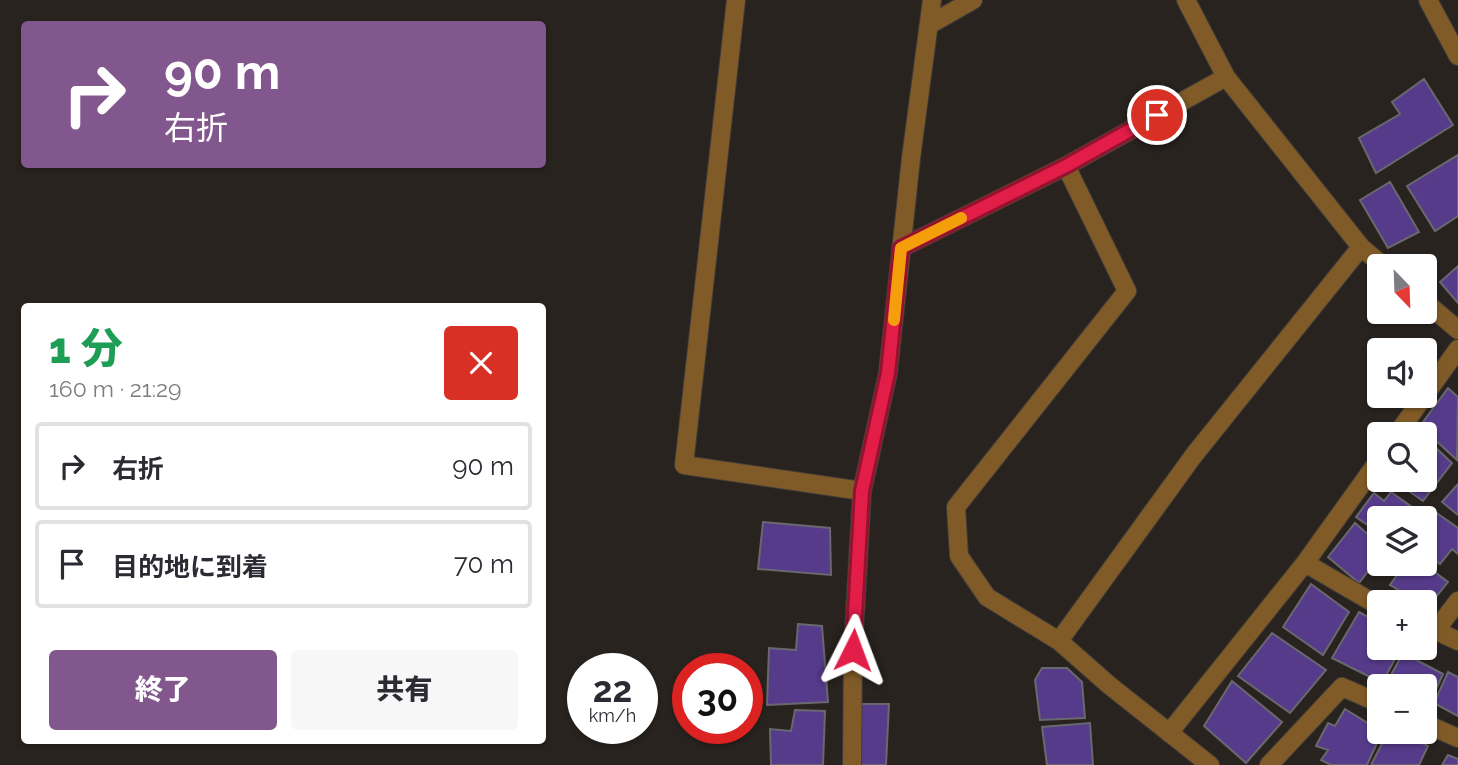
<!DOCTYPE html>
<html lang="ja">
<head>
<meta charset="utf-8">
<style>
	:root { --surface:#fff; --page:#f7f7f7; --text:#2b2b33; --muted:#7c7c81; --line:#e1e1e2; --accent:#82578d }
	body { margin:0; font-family:Raleway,"Noto Sans JP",sans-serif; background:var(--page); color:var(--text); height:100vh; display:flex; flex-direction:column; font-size:26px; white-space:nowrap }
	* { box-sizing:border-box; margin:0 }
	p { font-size:23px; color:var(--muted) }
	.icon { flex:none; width:38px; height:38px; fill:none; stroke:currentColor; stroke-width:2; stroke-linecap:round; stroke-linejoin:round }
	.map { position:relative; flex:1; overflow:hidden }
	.sheet { position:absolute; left:21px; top:303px; width:525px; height:441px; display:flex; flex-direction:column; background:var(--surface); border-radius:7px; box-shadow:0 2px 5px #0004 }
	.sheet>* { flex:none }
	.top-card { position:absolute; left:21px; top:21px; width:525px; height:147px; border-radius:7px; box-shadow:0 2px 5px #0004; background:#82578d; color:#fff; overflow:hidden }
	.needle { width:46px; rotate:157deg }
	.tools { position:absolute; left:1367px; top:254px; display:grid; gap:14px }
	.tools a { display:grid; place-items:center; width:70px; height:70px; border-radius:7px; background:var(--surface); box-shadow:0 2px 5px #0004; font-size:35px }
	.speed { position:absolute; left:567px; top:653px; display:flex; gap:14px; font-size:35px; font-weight:700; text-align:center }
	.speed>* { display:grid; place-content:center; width:91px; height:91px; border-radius:50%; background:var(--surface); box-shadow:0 2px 5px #0004; line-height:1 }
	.speed small { font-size:18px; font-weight:400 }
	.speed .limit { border:10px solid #d22; background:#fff; color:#111 }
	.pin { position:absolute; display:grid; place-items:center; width:60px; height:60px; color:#fff; margin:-30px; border:4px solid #fff; border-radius:50%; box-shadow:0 2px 7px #0007 }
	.me { position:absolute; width:77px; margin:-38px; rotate:3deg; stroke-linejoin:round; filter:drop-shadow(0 0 5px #0008) }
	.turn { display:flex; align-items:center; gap:24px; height:147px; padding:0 28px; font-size:32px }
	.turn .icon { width:91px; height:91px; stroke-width:2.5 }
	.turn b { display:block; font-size:49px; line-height:60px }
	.round { display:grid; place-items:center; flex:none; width:74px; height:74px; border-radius:7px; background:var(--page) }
	.headline { display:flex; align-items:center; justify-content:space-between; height:119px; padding:0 28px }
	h1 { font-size:42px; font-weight:800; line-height:52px; color:#1e9e55 }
	.action { display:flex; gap:14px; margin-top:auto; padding:14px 28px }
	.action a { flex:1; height:80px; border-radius:7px; background:var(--accent); color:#fff; font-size:28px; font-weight:800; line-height:80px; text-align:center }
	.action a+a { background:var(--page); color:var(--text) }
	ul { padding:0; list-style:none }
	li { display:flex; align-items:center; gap:21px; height:88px; margin:0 14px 10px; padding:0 14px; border:4px solid var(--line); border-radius:7px }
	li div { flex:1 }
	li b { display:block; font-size:26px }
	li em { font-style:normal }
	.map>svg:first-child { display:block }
	.building { fill:#563b8b; stroke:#69686e; stroke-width:2 }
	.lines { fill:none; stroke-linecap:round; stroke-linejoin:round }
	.street-casing { stroke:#423d39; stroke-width:20 }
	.street { stroke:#805b27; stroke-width:18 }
	.route-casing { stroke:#92132f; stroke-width:18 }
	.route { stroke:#e11d48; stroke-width:12 }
	.slow { stroke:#f59e0b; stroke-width:12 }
</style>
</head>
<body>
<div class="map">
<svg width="1458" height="765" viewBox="0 0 1458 765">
	<rect width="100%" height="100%" fill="#28231f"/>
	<!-- building -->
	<path class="building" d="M1424,79L1453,125L1376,173L1359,138L1400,114L1392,102Z
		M1458,155V216L1435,231L1407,186Z
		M1390,182L1419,232L1388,248L1360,200Z
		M1458,266V303L1440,282Z
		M1448,388L1458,397L1457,460L1420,426Z
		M1433,445L1452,463L1423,501L1393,480H1424V455Z
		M1458,484V515L1442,502Z
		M1391,492L1419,512L1414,518H1379V533L1356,517L1374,493L1384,501Z
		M1434,511L1458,528V554L1452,549L1440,564L1424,552V522Z
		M763,522L830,528L831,575L758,569Z
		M1355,523L1379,544V557L1359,583L1328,557Z
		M1405,564H1424L1448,582L1428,607L1424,602H1419L1390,585Z
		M1311,584L1349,612L1323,655L1283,627Z
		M1359,612L1379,623V648H1401L1382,683L1332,658Z
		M798,624L822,626L828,702L767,705L769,648L796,650Z
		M1272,633L1326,670L1290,713L1238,676Z
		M1403,653L1443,674L1429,705L1424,703V686L1386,684Z
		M1042,668H1067L1082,682L1085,718L1040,720L1035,680Z
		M1448,672L1458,677V716L1434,703Z
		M1232,681L1282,722L1246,763L1204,726Z
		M857,704H889L886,765H857Z
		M1345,709L1382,732L1367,765H1331L1321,760L1328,750L1316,746L1328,723L1335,726Z
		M795,710L825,711L823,765H771L770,729L791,731Z
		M1090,723L1093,765H1047L1042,727Z
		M1388,732H1402L1428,746L1419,765H1371Z
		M1448,755L1458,759V765H1442Z"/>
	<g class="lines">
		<!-- street casing -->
		<g class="street-casing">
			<path id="street" d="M736,0L684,465L862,491
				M1186,0L1226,77L1361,247L1383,266
				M1428,0L1458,56
				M929,25L973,0
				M901,248L1066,166
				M1424,301L1458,330
				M1397,434L1458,349
				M1305,563L1379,460
				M1424,625L1458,641
				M1436,630L1458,601
				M1059,641L987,597L959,556L956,507L1127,291L1066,166L1226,77
				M1424,723L1458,738
				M1169,733L1305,563L1379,606
				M852,765L853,650L862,491L888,373L911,158L932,0
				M1210,765L1109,685L1059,641L1194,455L1361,247
				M1269,765L1342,687L1379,703"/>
		</g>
		<!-- street -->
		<use href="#street" class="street"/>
	</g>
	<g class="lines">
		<!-- route casing -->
		<g class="route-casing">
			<path id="route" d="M853,650L862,491L888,373L901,248L1066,166L1157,115"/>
		</g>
		<!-- route -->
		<use href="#route" class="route"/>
		<!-- slow -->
		<path class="slow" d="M894,320L901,248L961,218"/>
	</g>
</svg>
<div class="tools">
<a><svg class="needle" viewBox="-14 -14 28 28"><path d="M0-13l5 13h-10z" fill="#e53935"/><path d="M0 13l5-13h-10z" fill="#7c7c81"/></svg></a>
<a><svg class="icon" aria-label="sound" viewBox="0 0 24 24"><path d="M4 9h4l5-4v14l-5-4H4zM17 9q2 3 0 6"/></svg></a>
<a><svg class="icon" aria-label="search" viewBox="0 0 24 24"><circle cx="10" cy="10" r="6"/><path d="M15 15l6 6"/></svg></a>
<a><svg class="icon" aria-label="layers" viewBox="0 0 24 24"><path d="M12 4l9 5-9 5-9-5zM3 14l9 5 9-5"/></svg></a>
<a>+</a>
<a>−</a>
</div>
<div class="speed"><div>22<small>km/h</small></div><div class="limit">30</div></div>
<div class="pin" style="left:1157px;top:115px;background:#d93025"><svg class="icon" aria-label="arrive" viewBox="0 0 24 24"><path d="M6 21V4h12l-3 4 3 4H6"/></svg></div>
<svg class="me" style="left:853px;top:650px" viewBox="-20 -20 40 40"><path d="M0-17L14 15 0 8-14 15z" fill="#e11d48" stroke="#fff" stroke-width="4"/></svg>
<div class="top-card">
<div class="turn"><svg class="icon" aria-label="right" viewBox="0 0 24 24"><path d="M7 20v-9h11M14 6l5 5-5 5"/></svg><div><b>90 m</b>右折</div></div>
</div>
<section class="sheet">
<div class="headline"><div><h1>1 分</h1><p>160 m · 21:29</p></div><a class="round" style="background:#d93025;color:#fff"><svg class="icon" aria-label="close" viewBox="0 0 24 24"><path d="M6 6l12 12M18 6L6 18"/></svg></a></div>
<ul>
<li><svg class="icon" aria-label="right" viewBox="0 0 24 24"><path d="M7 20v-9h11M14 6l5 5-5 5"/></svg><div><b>右折</b></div><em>90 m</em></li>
<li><svg class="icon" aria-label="arrive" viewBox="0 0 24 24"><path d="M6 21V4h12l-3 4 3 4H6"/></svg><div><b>目的地に到着</b></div><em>70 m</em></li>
</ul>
<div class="action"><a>終了</a><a>共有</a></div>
</section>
</div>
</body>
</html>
